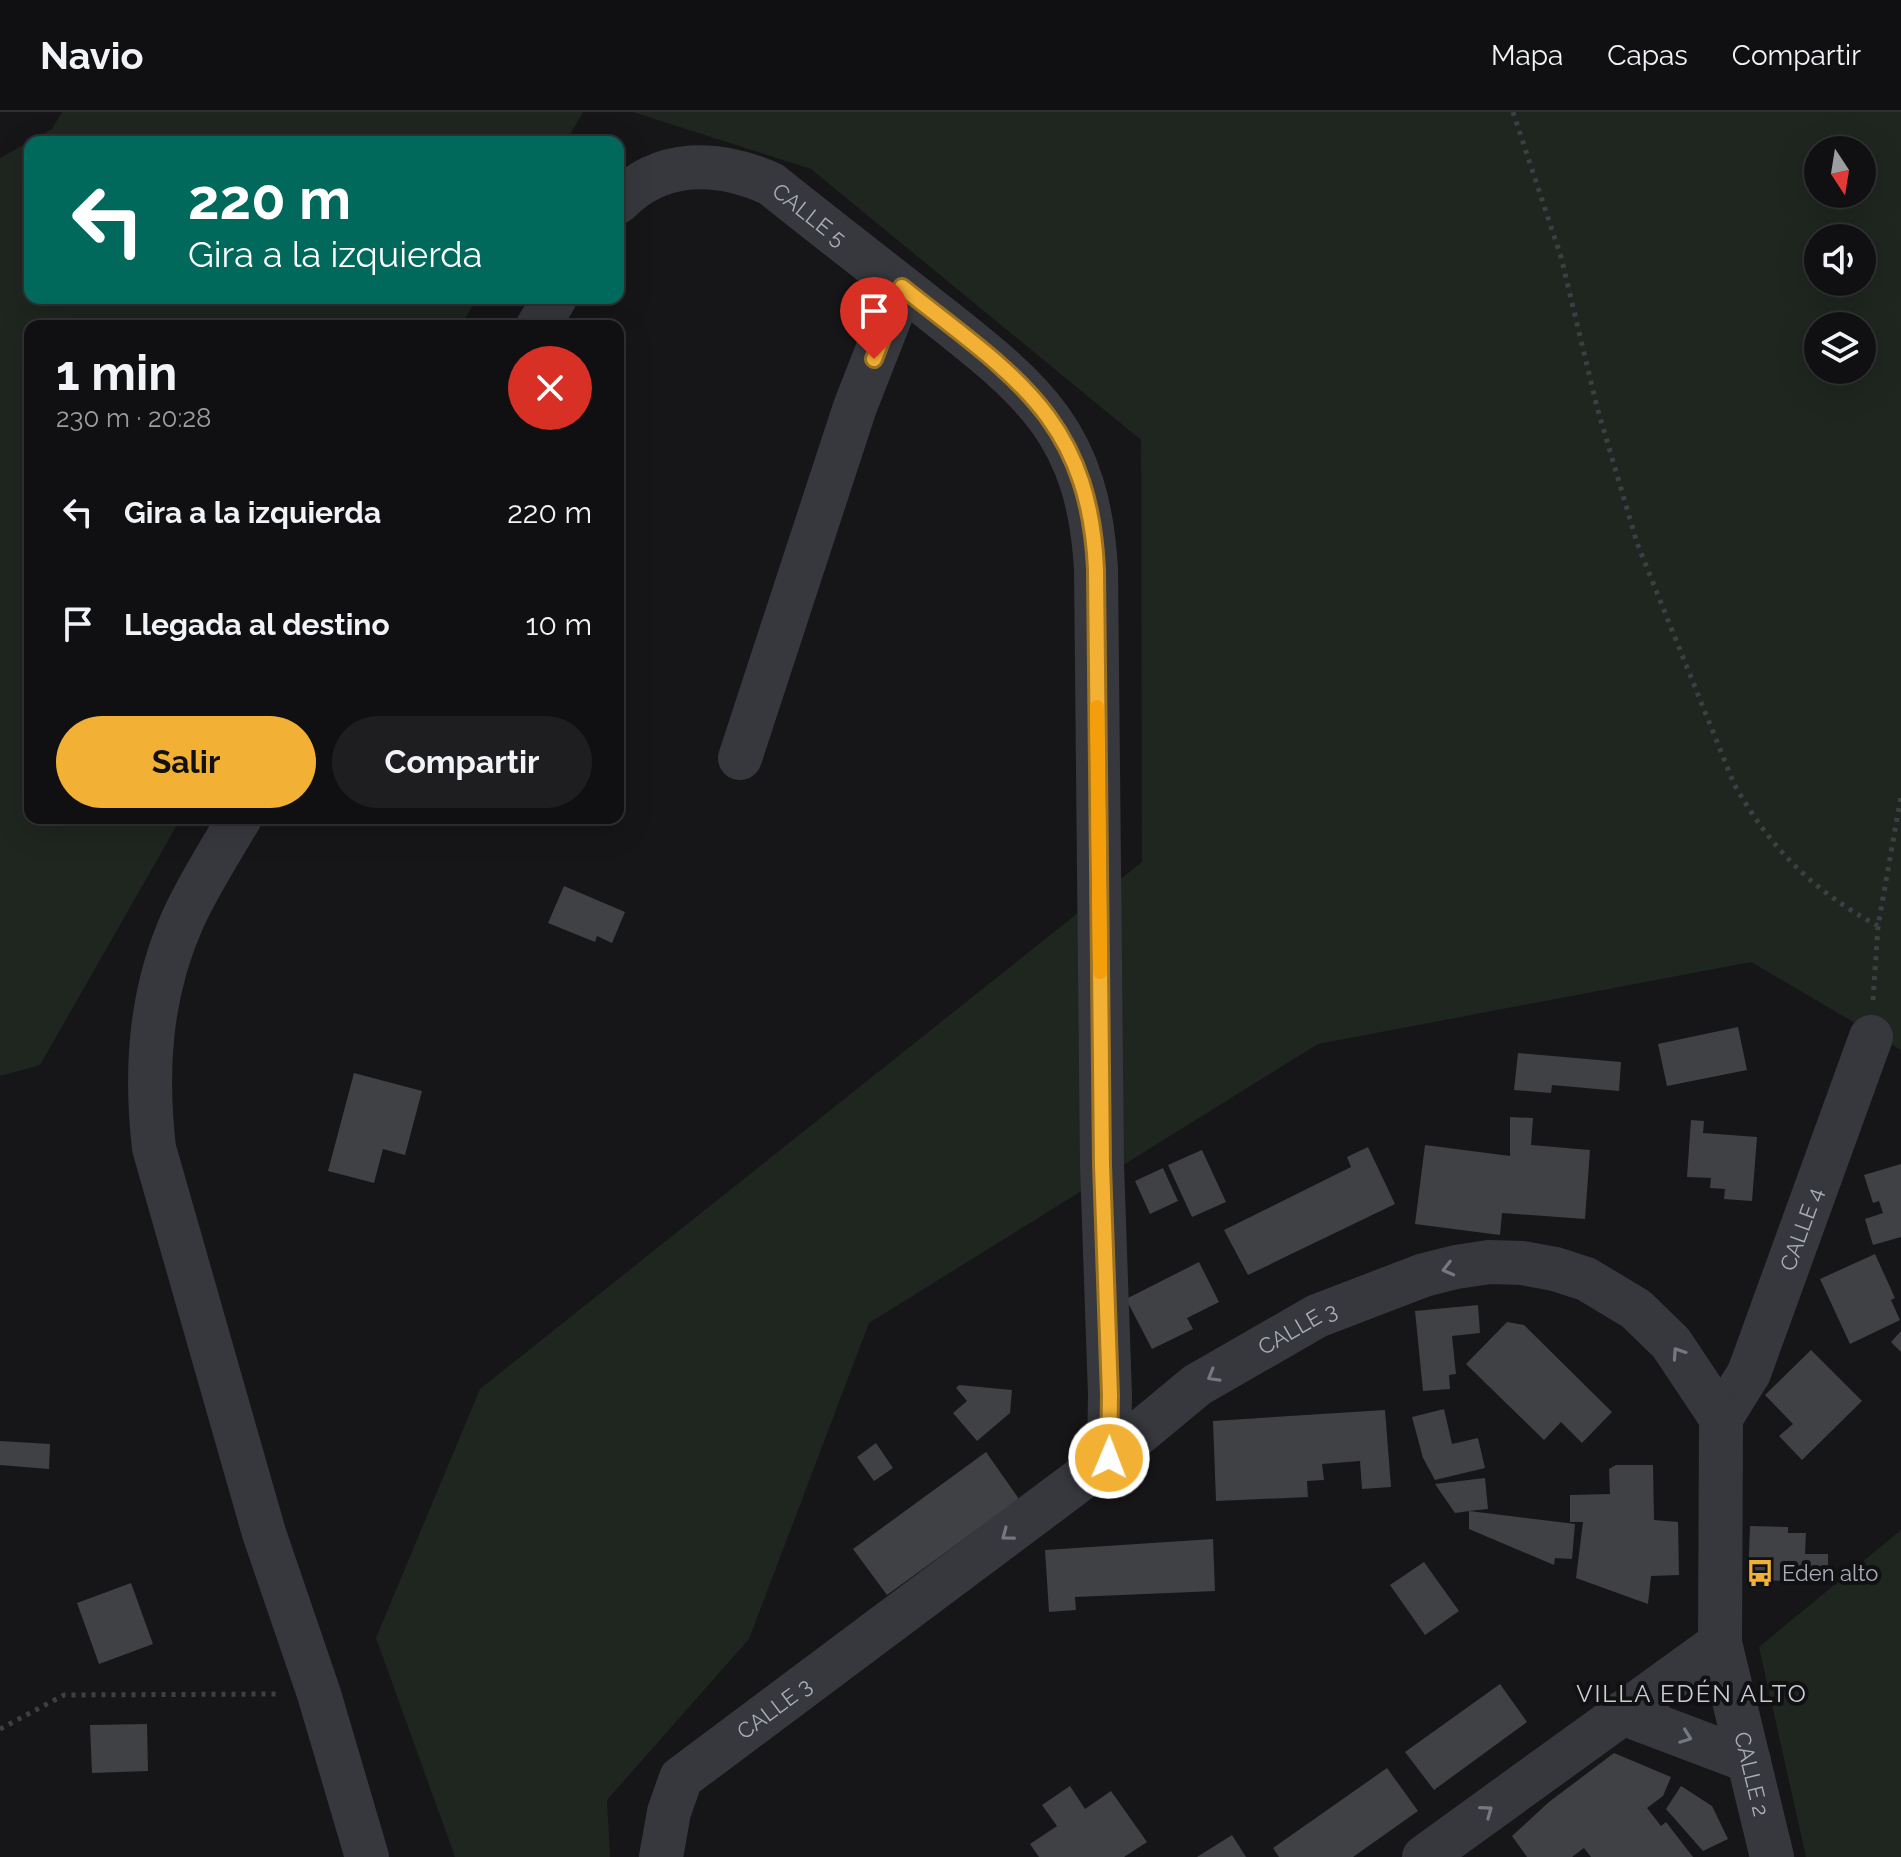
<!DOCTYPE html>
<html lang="es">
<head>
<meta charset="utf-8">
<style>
	:root { --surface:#101012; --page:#1e1e20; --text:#f1f3f6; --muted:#9c9d9f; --line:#303032; --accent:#f2b134 }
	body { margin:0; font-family:Raleway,sans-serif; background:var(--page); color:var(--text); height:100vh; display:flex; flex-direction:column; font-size:30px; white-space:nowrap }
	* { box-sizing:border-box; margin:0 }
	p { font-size:26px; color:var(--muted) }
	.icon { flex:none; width:44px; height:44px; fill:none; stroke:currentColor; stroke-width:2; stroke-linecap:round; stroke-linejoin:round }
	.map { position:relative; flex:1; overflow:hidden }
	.details { position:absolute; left:24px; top:208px; width:600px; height:504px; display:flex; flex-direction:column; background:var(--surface); border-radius:16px; box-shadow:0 8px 32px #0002,0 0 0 2px var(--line) }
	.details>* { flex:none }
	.banner { position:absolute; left:24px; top:24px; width:600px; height:168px; border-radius:16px; box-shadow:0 8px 32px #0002,0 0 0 2px var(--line); background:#00695c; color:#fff; overflow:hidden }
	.needle { width:52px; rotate:168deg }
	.fabs { position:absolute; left:1804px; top:24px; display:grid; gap:16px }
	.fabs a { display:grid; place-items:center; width:72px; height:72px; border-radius:50%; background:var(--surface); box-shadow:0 8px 32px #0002,0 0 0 2px var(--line); font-size:40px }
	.pin { position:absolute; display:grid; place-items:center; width:68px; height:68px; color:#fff; margin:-82px -34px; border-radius:50% 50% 50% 0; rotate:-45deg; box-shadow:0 0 8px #0007 }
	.pin .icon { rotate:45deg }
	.me { position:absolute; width:88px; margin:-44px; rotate:1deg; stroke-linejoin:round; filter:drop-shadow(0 0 6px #0008) }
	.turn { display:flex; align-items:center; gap:28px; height:168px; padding:0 32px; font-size:36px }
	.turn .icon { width:104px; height:104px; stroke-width:2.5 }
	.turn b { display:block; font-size:56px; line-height:68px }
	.round { display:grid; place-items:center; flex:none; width:84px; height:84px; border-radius:42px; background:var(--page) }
	.headline { display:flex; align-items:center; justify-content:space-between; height:136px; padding:0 32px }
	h1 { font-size:48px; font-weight:700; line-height:60px }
	.action { display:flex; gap:16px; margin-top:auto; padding:16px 32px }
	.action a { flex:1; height:92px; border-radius:48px; background:var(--accent); color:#111; font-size:32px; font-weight:700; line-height:92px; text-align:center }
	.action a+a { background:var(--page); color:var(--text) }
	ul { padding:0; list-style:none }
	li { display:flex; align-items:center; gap:24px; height:112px; padding:0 32px }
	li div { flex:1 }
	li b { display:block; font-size:30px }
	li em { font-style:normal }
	header { display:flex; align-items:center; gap:48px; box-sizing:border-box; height:112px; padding:0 40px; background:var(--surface); border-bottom:2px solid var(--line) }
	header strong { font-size:38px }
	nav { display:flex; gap:44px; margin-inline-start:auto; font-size:28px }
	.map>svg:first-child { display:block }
	.green { fill:#1e261f; fill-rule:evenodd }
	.building { fill:#404145 }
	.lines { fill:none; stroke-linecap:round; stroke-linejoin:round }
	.path { stroke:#3d3f44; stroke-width:5; stroke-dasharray:4 6; stroke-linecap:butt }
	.minor { stroke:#37383d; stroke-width:44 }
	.oneway { stroke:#757881 }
	.route-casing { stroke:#9d7322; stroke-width:20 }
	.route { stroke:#f2b134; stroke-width:14 }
	.slow { stroke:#f59e0b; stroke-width:14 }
	.labels { text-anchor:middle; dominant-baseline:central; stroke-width:8; stroke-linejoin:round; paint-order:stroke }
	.street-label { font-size:22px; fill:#a8adb8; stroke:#111113 }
	.poi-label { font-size:22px; fill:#a8adb8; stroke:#111113; text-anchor:start }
	.neighbourhood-label { font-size:24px; letter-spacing:2px; fill:#c9ccd4; stroke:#111113 }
</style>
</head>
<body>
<header>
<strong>Navio</strong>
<nav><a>Mapa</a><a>Capas</a><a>Compartir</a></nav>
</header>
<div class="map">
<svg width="1901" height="1745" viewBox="0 0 1901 1745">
	<rect width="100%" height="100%" fill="#161618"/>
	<!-- green -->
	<path class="green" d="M62,0H583L566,30H30V186H477L461,214H30V706H181L40,953L0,964V46L52,17Z
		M633,0H1901V938L1751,850L1318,932L869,1211L749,1527L607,1688L610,1745H455L376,1526L480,1277L1142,750L1141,328L811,57ZM1818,38H1862V82H1818ZM1818,126H1862V170H1818ZM1818,214H1862V258H1818Z
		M1901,1418V1745H1806L1759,1535Z"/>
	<!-- building -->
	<path class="building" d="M564,774L625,800L612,831L597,824L595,830L548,811Z
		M1738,915L1747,958L1667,974L1658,932Z
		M1518,941L1621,950L1619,979L1552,973L1551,981L1514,978Z
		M354,961L422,979L405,1043L383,1037L374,1071L328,1059Z
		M1510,1005L1533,1006L1531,1033L1590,1038L1585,1107L1502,1101L1500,1123L1415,1112L1425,1033L1510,1044Z
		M1691,1008L1704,1009L1703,1021L1757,1025L1752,1089L1724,1087L1725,1077L1710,1076L1711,1066L1687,1065Z
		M1368,1035L1395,1092L1248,1163L1224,1118L1351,1055L1347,1045Z
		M1202,1038L1226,1090L1192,1105L1168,1053Z
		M1901,1052V1125L1873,1133L1865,1107L1883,1101L1879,1089L1873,1091L1864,1063Z
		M1163,1056L1178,1089L1150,1102L1135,1069Z
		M1875,1142L1895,1186L1891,1188L1900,1208L1850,1232L1820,1167Z
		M1199,1150L1219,1190L1187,1206L1193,1217L1152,1237L1126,1187Z
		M1478,1193L1480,1221L1452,1224L1456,1262L1449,1263L1450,1277L1423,1279L1415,1199Z
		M1507,1210L1524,1213L1612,1300L1582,1331L1561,1310L1544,1328L1466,1252Z
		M1901,1219V1240L1891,1230Z
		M1811,1238L1862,1289L1802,1348L1779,1324L1793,1312L1765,1283Z
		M959,1273L1012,1278L1010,1301L977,1329L953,1301L967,1289L956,1276Z
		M1444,1297L1452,1332L1478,1326L1485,1356L1435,1368L1423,1346L1412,1305Z
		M1385,1298L1391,1375L1362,1377L1360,1349L1322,1352L1324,1368L1307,1369L1308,1385L1216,1389L1213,1309Z
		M0,1329L50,1332L49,1357L0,1353Z
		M876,1331L893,1356L874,1369L857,1345Z
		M986,1340L1019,1387L887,1483L853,1437Z
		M1616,1353H1653L1654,1408L1678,1410L1679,1463L1651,1464L1648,1492L1576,1466L1583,1410H1570V1383L1610,1382L1609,1357Z
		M1485,1366L1488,1397L1469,1399L1575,1412L1572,1447L1555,1446L1554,1453L1469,1417V1399L1455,1401L1435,1372Z
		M1750,1414L1788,1415V1421H1806L1805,1442H1828V1470L1748,1468Z
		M1213,1427L1215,1479L1075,1485L1076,1498L1049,1500L1045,1438Z
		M1424,1450L1459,1499L1425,1523L1390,1473Z
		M131,1471L153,1532L99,1552L77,1491Z
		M1500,1572L1527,1610L1434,1678L1405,1640Z
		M147,1612L148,1659L92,1661L90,1613Z
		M1614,1641L1671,1665L1663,1684L1647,1696L1661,1714L1666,1710L1693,1745H1591L1584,1736L1572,1745H1527L1512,1724L1549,1690Z
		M1387,1656L1418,1699L1353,1745H1279L1273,1736Z
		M1070,1674L1085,1697L1111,1679L1147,1730L1124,1745H1039L1030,1732L1057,1714L1042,1693Z
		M1681,1674L1712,1694L1728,1727L1703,1739L1666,1697Z
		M1232,1723L1246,1745H1197Z"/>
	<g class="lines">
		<!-- path -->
		<path class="path" d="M1513,0L1561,145L1597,295L1637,431L1734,672C1771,737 1812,778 1878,814
			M1873,888L1878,814L1901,684
			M0,1617L64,1583L278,1582"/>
		<!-- minor -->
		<g class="minor">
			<path id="s1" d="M618,90C661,46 719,48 771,72C822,113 874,153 925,193C1028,275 1088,315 1096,457L1102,1053L1110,1283L1109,1346"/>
			<path d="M538,214L555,186"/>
			<path d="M740,646L855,295L902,175"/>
			<path d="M240,706C220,739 199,772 183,807C150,881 145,957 154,1036L264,1421L319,1582L367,1745"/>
			<path id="s2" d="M1721,1306L1749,1261L1871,925"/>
			<path d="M1622,1601L1749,1649"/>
			<path id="s3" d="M661,1745L669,1700L681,1666L1109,1346L1197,1273L1317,1204L1424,1163L1456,1155L1489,1150L1522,1151L1555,1157L1586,1167L1636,1197L1671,1231L1721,1306L1720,1531L1772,1745"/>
			<path d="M1424,1745L1720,1531"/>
		</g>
	</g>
	<!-- one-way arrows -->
	<defs><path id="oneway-chevron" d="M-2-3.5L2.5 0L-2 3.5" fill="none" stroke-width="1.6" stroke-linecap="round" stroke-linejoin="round" transform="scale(2)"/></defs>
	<g class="oneway">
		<use href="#oneway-chevron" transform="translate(1448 1157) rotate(166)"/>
		<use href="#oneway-chevron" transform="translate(1678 1241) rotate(-124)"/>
		<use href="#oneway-chevron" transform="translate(1213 1264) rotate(150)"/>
		<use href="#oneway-chevron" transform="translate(1007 1423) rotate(143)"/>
		<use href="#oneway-chevron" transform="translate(1686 1625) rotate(20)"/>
		<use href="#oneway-chevron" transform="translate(1487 1699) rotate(-36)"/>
	</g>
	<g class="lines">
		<!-- route casing -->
		<g class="route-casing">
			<path id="route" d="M874,247L902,175C1011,262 1089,304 1096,457L1102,1053L1110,1283L1109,1346"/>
		</g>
		<!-- route -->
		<use href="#route" class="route"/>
		<!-- slow -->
		<path class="slow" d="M1097,595L1100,860"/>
	</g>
	<!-- icons -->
	<defs>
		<g id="bus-bare" transform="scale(2.16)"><path d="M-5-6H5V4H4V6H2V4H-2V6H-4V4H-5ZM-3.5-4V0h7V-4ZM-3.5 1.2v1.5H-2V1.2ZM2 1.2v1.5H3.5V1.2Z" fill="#f2b134" stroke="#111113" stroke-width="2.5" paint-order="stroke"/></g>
	</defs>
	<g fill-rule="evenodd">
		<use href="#bus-bare" x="1760" y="1461"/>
	</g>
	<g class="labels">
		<!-- street labels -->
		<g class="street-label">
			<text stroke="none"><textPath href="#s1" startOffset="214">CALLE 5</textPath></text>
			<text stroke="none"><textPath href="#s2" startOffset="206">CALLE 4</textPath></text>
			<text stroke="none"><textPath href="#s3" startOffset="846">CALLE 3</textPath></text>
			<text stroke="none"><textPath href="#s3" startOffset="198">CALLE 3</textPath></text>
			<text stroke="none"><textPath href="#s3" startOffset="1706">CALLE 2</textPath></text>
		</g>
		<!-- poi labels -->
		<g class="poi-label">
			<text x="1782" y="1461">Eden alto</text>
		</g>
		<!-- neighbourhood labels -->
		<g class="neighbourhood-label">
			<text x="1692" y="1581">VILLA EDÉN ALTO</text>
		</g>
	</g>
</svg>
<div class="fabs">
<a><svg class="needle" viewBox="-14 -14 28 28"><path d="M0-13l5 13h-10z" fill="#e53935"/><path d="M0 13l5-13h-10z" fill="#9c9d9f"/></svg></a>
<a><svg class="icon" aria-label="sound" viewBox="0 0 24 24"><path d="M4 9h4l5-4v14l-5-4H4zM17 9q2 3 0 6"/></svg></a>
<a><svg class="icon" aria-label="layers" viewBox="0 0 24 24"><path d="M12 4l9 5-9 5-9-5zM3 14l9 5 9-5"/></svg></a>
</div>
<div class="pin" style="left:874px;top:247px;background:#d93025"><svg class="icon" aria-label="arrive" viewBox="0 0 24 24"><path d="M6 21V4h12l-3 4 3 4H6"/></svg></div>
<svg class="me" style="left:1109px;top:1346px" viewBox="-20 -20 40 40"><circle r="17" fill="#f2b134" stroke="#fff" stroke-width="3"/><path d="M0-11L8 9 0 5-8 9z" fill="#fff"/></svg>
<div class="banner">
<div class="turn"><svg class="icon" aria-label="left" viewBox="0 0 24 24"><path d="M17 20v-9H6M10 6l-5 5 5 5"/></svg><div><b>220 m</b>Gira a la izquierda</div></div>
</div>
<section class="details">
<div class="headline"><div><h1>1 min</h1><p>230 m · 20:28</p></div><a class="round" style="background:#d93025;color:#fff"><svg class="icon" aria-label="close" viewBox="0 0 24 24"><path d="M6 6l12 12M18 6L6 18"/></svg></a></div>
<ul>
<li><svg class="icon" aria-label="left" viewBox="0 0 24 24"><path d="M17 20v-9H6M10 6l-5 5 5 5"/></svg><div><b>Gira a la izquierda</b></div><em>220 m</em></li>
<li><svg class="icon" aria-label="arrive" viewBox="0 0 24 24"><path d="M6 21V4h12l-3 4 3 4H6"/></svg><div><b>Llegada al destino</b></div><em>10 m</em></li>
</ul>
<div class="action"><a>Salir</a><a>Compartir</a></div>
</section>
</div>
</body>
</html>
